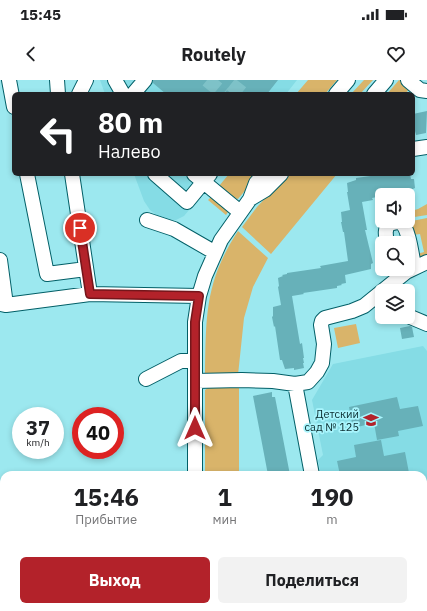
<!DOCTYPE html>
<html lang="ru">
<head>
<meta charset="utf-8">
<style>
	:root { --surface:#fff; --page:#f2f2f2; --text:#202124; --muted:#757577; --accent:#b3222a }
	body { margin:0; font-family:"IBM Plex Sans",sans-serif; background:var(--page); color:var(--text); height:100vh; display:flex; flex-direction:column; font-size:15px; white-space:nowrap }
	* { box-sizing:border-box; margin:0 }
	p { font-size:13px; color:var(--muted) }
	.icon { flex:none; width:22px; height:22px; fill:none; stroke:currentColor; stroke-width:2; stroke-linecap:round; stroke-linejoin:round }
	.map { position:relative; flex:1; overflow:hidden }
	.side { position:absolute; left:0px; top:391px; width:427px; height:140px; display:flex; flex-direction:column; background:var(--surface); border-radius:12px 12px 0 0; box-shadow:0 2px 6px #0003 }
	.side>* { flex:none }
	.hud { position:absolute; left:12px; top:12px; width:403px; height:84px; border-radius:6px; box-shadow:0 2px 6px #0003; background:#202124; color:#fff; overflow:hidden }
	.controls { position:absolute; left:375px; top:108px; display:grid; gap:8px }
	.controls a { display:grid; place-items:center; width:40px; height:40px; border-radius:6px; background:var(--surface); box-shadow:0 2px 6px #0003; font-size:20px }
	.speed { position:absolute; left:12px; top:327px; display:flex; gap:8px; font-size:20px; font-weight:700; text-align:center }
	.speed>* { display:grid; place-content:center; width:52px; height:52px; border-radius:50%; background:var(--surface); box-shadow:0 2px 6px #0003; line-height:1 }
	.speed small { font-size:10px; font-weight:400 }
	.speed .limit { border:6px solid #d22; background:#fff; color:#111 }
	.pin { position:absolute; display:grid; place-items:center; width:34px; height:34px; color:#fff; margin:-17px; border:2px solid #fff; border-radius:50%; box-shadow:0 1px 4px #0007 }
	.me { position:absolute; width:44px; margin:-22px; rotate:0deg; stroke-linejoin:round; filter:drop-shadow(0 0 3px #0008) }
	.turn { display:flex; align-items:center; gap:14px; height:84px; padding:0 20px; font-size:18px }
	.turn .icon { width:52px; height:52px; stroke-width:2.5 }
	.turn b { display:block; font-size:28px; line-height:34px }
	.eta { display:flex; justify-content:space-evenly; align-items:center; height:68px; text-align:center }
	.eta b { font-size:24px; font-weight:700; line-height:28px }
	.action { display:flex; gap:8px; margin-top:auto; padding:8px 20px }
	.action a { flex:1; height:46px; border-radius:6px; background:var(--accent); color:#fff; font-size:16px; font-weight:700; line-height:46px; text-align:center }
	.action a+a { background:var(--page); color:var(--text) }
	.status { display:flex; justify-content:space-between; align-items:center; height:28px; padding:0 20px; background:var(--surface); direction:ltr }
	.status svg { height:11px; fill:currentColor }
	header { display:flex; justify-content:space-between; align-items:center; height:52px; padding:0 20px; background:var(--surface); font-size:18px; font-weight:700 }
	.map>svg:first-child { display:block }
	.built { fill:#85dce5 }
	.green { fill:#d9b46a }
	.building { fill:#67b1b9 }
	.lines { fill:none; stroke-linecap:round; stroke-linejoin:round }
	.minor-tunnel { stroke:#7ec2c8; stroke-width:14; stroke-dasharray:14 7; stroke-linecap:butt }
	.minor-casing { stroke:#025f67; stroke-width:16 }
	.minor { stroke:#fff; stroke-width:14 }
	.route-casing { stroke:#74161b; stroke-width:10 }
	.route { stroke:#b3222a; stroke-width:7 }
	.labels { text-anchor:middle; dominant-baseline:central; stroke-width:3.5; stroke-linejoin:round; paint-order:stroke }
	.poi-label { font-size:11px; fill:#08292c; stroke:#a9f5fd; text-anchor:end }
</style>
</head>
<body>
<div class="status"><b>15:45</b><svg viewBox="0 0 49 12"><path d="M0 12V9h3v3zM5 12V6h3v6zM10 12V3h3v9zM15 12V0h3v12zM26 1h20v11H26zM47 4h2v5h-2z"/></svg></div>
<header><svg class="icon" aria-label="back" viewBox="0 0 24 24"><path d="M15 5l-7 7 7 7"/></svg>Routely<svg class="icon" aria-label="heart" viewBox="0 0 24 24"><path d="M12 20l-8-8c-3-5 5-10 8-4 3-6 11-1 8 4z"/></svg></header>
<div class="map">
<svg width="427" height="531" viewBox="0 0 427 531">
	<rect width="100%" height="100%" fill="#9ce8ef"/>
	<!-- built -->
	<path class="built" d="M100,0H297L286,14H105Z
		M134,94H219L184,136L176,140H168L159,137L150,130L144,121Z
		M423,266L427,271V451L423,452V395H321L318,380L323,375L312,320L333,284Z"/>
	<!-- green -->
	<path class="green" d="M308,0H337L325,14H296Z
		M364,0H373L360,14H351Z
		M399,0L404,2L410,8L405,14H387Z
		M229,94H259L238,119L233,118L219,106Z
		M288,94H337L271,174L242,147L257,127Z
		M212,116L227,128L228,132L226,135L208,120Z
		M427,124V135L408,138V132L418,129Z
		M427,138V175L421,177L417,174L424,172L420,154L413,155L407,142Z
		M238,151L268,178L253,207L244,238L238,295L212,296L205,294C206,235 205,202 238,151Z
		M356,244L360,263L338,268L334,248Z
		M239,304V395H205V310L209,307Z
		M423,463H426L427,471V500L423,501Z
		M204,527H239V531H204Z"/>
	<!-- building -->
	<path class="building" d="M153,0H278L267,14H166L153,3Z
		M427,31L426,53L416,55L415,51L413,52V34Z
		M385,94H410L411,99H414L415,108L406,112V113L397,115H376L377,117L372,118L373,120L362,122L367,150H365L373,183L371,184V189L345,195L346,203L341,204L342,205L337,206V208L303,213L304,214L292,216L300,264L302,263L304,278H303L304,283H303L304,288L294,290V288L285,289L282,280H280L275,246L274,247L272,237L273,236V227L281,225L278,207L279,206L278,198L283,196L282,195L287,194V193L321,188L320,186L348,181L344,152H343L341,142H342L341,132L350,130L347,112H348L347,103L356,100V98Z
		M410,246L412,247L414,257L402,259L400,248Z
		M272,312V317H275L290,395H268L253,316Z
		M397,317L400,329L418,326L423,346L398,351L399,356L377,360L374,343L353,348L349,327Z
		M381,360L384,376L405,372L409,393L398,395H340L337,381L356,377L354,365Z"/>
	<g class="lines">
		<!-- minor-tunnel -->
		<path class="minor-tunnel" d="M207,0L224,14
			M232,14L243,0"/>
		<!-- minor casing -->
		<g class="minor-casing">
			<path id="minor" d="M9,0L14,27
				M57,0L58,14
				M115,0L123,14
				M408,0L420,10L427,11
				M79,14L86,0
				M133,14L145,0
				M336,14L348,0
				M374,14L386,0
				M413,69L427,67
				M27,94L47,194L86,189
				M72,94L90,214
				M155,94L187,122L210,94
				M194,94L240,132
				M250,119L265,110L281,94
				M147,140L174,149L214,172
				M387,163C386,156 384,150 389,144C393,143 397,141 401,143C409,148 412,177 414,186
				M0,180L6,225
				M0,224L6,225L90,214L199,216
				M408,236L427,244
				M146,299L181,281H195
				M195,301L242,300L273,301L295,304L308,302L317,292L322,283L324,264L321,245L322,241L325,238L352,231L364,226L406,192L427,182
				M295,304L312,395
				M195,395V242L199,216L205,196L221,160L250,119L256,103L264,94
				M423,514L427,513
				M179,527L181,531
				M272,527V531
				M338,527L339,530L354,527
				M194,531V527"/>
		</g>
		<!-- minor -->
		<use href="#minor" class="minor"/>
	</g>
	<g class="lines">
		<!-- route casing -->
		<g class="route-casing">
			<path id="route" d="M80,148L90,214L199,216L195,242V348"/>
		</g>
		<!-- route -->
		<use href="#route" class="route"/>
	</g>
	<!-- icons -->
	<defs>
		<g id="school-bare" transform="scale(1.2)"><path d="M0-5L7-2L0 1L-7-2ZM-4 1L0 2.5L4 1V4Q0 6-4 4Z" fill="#b3222a" stroke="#a9f5fd" stroke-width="2.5" paint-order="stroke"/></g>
	</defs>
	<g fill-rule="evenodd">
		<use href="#school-bare" x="371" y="340"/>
	</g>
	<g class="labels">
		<!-- poi labels -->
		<g class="poi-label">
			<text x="359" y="334">Детский<tspan x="359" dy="13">сад № 125</tspan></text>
		</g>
	</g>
</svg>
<div class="controls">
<a><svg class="icon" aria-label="sound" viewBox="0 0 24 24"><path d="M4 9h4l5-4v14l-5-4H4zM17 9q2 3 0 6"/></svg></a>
<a><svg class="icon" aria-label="search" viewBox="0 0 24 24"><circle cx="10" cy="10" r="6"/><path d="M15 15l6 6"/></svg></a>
<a><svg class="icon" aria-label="layers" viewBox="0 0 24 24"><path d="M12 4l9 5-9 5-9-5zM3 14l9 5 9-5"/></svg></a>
</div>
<div class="speed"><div>37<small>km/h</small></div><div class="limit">40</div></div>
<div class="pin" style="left:80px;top:148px;background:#d93025"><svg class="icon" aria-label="arrive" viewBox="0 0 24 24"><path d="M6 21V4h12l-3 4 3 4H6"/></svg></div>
<svg class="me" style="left:195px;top:348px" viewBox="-20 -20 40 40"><path d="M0-17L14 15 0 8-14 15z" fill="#b3222a" stroke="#fff" stroke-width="4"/></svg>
<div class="hud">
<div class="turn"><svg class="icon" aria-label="left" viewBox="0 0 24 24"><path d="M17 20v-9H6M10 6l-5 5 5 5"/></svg><div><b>80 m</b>Налево</div></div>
</div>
<section class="side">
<div class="eta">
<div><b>15:46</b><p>Прибытие</p></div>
<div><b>1</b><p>мин</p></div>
<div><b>190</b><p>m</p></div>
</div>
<div class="action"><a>Выход</a><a>Поделиться</a></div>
</section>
</div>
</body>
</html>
